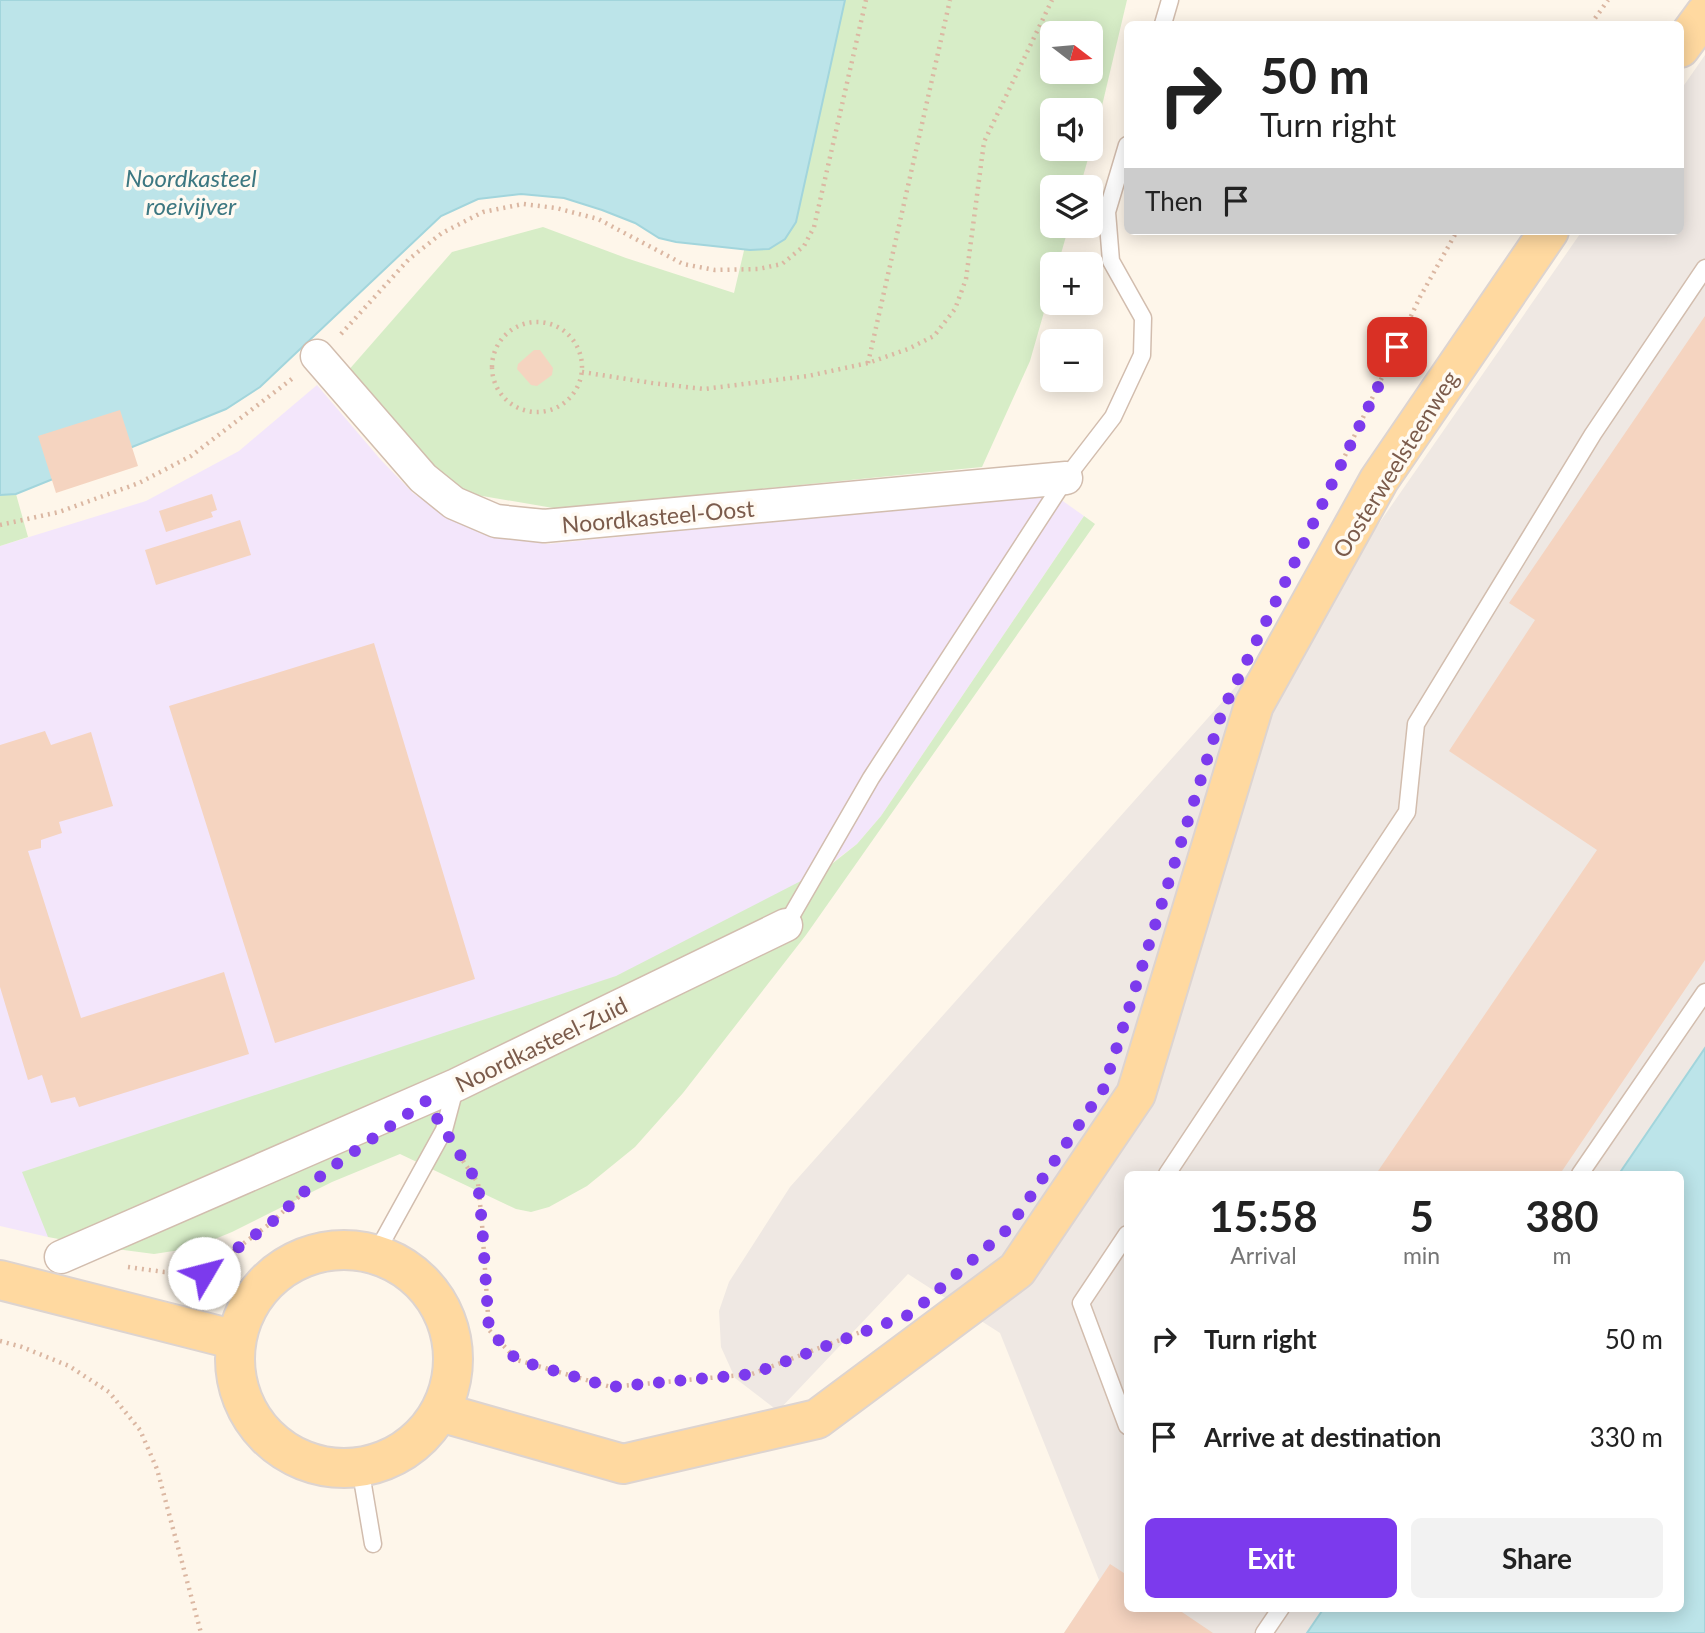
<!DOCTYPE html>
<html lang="en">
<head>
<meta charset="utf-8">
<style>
	:root { --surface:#fff; --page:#f2f2f2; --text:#222; --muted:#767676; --accent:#7c3aed }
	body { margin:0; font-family:Lato,sans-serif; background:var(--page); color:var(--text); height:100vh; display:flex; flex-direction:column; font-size:26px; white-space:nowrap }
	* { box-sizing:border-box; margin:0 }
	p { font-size:23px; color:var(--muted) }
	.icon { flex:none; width:38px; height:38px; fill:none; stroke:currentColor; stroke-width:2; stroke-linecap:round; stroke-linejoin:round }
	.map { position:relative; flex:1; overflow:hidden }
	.sheet { position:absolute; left:1124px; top:1171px; width:560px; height:441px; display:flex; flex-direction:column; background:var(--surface); border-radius:10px; box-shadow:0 4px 18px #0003 }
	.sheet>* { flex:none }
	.guide { position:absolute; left:1124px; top:21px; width:560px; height:214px; border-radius:10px; box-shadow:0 4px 18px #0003; background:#fff; color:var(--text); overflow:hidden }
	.needle { width:46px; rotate:106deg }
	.fabs { position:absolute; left:1040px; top:21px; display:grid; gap:14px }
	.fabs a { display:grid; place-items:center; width:63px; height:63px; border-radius:10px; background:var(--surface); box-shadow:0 4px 18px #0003; font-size:35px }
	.pin { position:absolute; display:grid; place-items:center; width:60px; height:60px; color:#fff; margin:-30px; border-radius:14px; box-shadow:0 4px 10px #0006 }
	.me { position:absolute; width:77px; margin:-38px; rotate:53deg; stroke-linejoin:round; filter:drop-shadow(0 0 5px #0008) }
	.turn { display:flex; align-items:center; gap:24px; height:147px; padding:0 21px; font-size:32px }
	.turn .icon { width:91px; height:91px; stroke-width:2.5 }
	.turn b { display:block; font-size:49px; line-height:60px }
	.then { display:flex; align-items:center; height:66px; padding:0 21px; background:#0003; gap:14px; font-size:26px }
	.eta { display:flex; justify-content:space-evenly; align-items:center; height:119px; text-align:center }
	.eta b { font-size:42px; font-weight:700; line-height:49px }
	.primary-button { display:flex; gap:14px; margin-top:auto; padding:14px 21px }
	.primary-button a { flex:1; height:80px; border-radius:10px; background:var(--accent); color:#fff; font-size:28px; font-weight:700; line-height:80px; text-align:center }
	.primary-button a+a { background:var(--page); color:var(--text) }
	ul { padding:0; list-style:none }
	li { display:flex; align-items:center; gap:21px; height:98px; padding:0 21px }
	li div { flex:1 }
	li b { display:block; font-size:26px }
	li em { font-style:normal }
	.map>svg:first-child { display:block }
	.industrial { fill:#efe8e3 }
	.education { fill:#f3e6fb }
	.green { fill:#d7edc7; fill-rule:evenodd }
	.water { fill:#bce4e9; stroke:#a2d5dc; stroke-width:2 }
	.building { fill:#f5d4c0 }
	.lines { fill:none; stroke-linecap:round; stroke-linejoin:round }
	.service-casing { stroke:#d2bdae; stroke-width:19 }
	.minor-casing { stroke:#d2bdae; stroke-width:35 }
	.primary-casing { stroke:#ddd4d0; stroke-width:42 }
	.path { stroke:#dbb7a2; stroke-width:4.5; stroke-dasharray:2 5; stroke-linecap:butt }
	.service { stroke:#fff; stroke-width:16 }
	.minor { stroke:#fff; stroke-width:32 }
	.primary { stroke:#ffd9a0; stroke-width:38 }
	.route { stroke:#7c3aed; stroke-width:12; stroke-dasharray:0 21.6 }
	.labels { text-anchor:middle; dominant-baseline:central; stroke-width:7; stroke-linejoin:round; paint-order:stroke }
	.street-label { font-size:23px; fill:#7b5b4b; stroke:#fffaf2 }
	.water-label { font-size:24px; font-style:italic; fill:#3c7781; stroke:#fffaf2 }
</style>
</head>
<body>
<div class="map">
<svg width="1705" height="1633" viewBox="0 0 1705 1633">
	<rect width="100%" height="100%" fill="#fef6ea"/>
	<!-- industrial -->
	<path class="industrial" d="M1705,55V1048L1619,1174H1127V1608H1324L1307,1633H1064L1099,1580L1000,1333L908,1274L778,1411L735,1378L721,1347L719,1311L729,1282L790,1187L1371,535L1582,231H1680V91Z"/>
	<!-- education -->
	<path class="education" d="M317,385L381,460L413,493L446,516L482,534L547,544L1053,494L1084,516L881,816L857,844L758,919L48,1237L0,1226V546L146,501L239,451Z"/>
	<!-- green -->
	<path class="green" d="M803,0H1127L1097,127L1080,187H1052V226H1069L1058,264H1052V284L1030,361L982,467L559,509L459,492L347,372L452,252L543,227L626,258L734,293ZM1052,33H1090V72H1052ZM1052,110H1090V149H1052Z
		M16,494L28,537L0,546V495Z
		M1084,516L1095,524L806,935L683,1093L635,1147L587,1186L549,1207L531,1212L516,1209L400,1154L332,1182L232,1232L193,1248L154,1254L101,1247L48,1237L22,1172L616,976L828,867L857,844L881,816Z"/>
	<!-- water -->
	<path class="water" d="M0,0H845L796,222L785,239L769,249L750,250L676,242L659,238L635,223L602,210L564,198L521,194L478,199L441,216L260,387L226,409L16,494L0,495Z
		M1705,1048V1633H1307L1324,1608H1680V1174H1619Z"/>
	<!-- building -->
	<path class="building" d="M1705,316V960L1560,1174H1376L1597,850L1449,751L1535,620L1509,603Z
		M534,350H540L553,368L552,375L537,386L531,385L517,369L518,364Z
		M120,410L138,466L56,493L38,436Z
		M212,494L217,510L211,512L213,517L166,532L159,511Z
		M240,520L251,555L156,585L145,550Z
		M374,643L475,979L275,1043L169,706Z
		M45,731L51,745L91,732L113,806L59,822L62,833L41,840V848L28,851L81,1018L224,972L249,1054L79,1107L75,1097L51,1103L42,1075L28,1080L0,987V745Z
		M1110,1564L1127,1575V1608H1176L1213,1633H1064Z"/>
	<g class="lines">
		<!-- service casing -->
		<g class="service-casing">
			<path id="service" d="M1163,24L1170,0
				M786,925L871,778L1066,478L1113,417L1142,355L1143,318L1111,261L1107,212L1127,145
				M1167,1174L1407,812L1416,724L1593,434L1705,268
				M1580,1174L1705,992
				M1127,1234L1081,1303L1127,1426
				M375,1255L444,1130L456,1085
				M360,1467L373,1544
				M1264,1633L1281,1608"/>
		</g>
		<!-- minor casing -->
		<g class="minor-casing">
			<path id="minor" d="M317,356L423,478L454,503L496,521L544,526L1066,478
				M61,1257L456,1085L786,925"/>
		</g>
		<!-- primary casing -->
		<g class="primary-casing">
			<path id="primary" d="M1680,48L1705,14
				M235 1359a109 109 0 1 1 218 0a109 109 0 1 1-218 0Z
				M0,1280L236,1340
				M440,1412L623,1464L817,1419L1017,1270L1136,1094L1254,705L1379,480L1549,231"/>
		</g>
		<!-- path -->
		<path class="path" d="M1591,24L1608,0
			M492 367a45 45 0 1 1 90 0a45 45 0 1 1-90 0Z
			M341,334L409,259L442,233L483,212L523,204L556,208L598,219L683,264L715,270L758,269L782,264L804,246L814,227L866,0
			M868,363L950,0
			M582,372L652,383L704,389L808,376L868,363L908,349L934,336L955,309L966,279L984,142L1052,0
			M1342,462L1420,297L1457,231
			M0,525L59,512L139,483L191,456L293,378
			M459,1155L478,1183L482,1224L489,1330L517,1360L611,1387L752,1374L871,1328
			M128,1267L164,1272L204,1273L271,1223L306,1190
			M0,1341L22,1347L69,1366L109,1392L140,1430L157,1469L201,1633"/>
		<!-- service -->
		<use href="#service" class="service"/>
		<!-- minor -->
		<use href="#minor" class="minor"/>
		<!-- primary -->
		<use href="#primary" class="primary"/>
	</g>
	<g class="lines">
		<!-- route -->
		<path class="route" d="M204,1273L271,1223L325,1172L426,1101L478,1183L482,1224L489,1330L517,1360L611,1387L752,1374L911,1314L1009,1228L1104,1088L1222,712L1292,568L1397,347"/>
	</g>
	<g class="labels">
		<!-- street labels -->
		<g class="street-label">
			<text transform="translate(1395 464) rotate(-58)">Oosterweelsteenweg</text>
			<text transform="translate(658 516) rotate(-5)">Noordkasteel-Oost</text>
			<text transform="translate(541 1044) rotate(-26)">Noordkasteel-Zuid</text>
		</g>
		<!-- water labels -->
		<g class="water-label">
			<text x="191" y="177">Noordkasteel<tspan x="191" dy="28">roeivijver</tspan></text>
		</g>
	</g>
</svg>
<div class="fabs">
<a><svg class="needle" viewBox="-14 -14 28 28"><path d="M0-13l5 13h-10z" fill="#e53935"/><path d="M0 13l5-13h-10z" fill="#767676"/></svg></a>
<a><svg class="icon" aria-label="sound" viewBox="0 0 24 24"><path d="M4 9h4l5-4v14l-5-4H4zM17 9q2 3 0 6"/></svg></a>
<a><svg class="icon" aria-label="layers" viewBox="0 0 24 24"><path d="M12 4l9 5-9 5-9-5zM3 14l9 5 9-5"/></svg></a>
<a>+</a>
<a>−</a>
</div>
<div class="pin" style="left:1397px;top:347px;background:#d93025"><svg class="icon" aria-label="arrive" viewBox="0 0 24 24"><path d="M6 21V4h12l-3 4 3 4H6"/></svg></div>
<svg class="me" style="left:204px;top:1273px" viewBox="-20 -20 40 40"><circle r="19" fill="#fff"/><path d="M0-13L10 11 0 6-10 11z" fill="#7c3aed"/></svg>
<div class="guide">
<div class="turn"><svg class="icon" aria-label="right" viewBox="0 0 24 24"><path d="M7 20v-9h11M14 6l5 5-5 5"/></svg><div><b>50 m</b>Turn right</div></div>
<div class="then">Then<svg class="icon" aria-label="arrive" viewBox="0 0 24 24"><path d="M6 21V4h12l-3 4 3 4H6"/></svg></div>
</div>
<section class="sheet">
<div class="eta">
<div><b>15:58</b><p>Arrival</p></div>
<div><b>5</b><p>min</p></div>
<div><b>380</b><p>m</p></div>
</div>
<ul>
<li><svg class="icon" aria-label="right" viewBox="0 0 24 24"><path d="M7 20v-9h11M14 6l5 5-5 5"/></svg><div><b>Turn right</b></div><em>50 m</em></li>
<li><svg class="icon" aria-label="arrive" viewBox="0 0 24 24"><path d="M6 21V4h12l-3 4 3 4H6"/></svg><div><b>Arrive at destination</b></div><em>330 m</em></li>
</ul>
<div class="primary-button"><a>Exit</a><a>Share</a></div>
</section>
</div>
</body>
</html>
